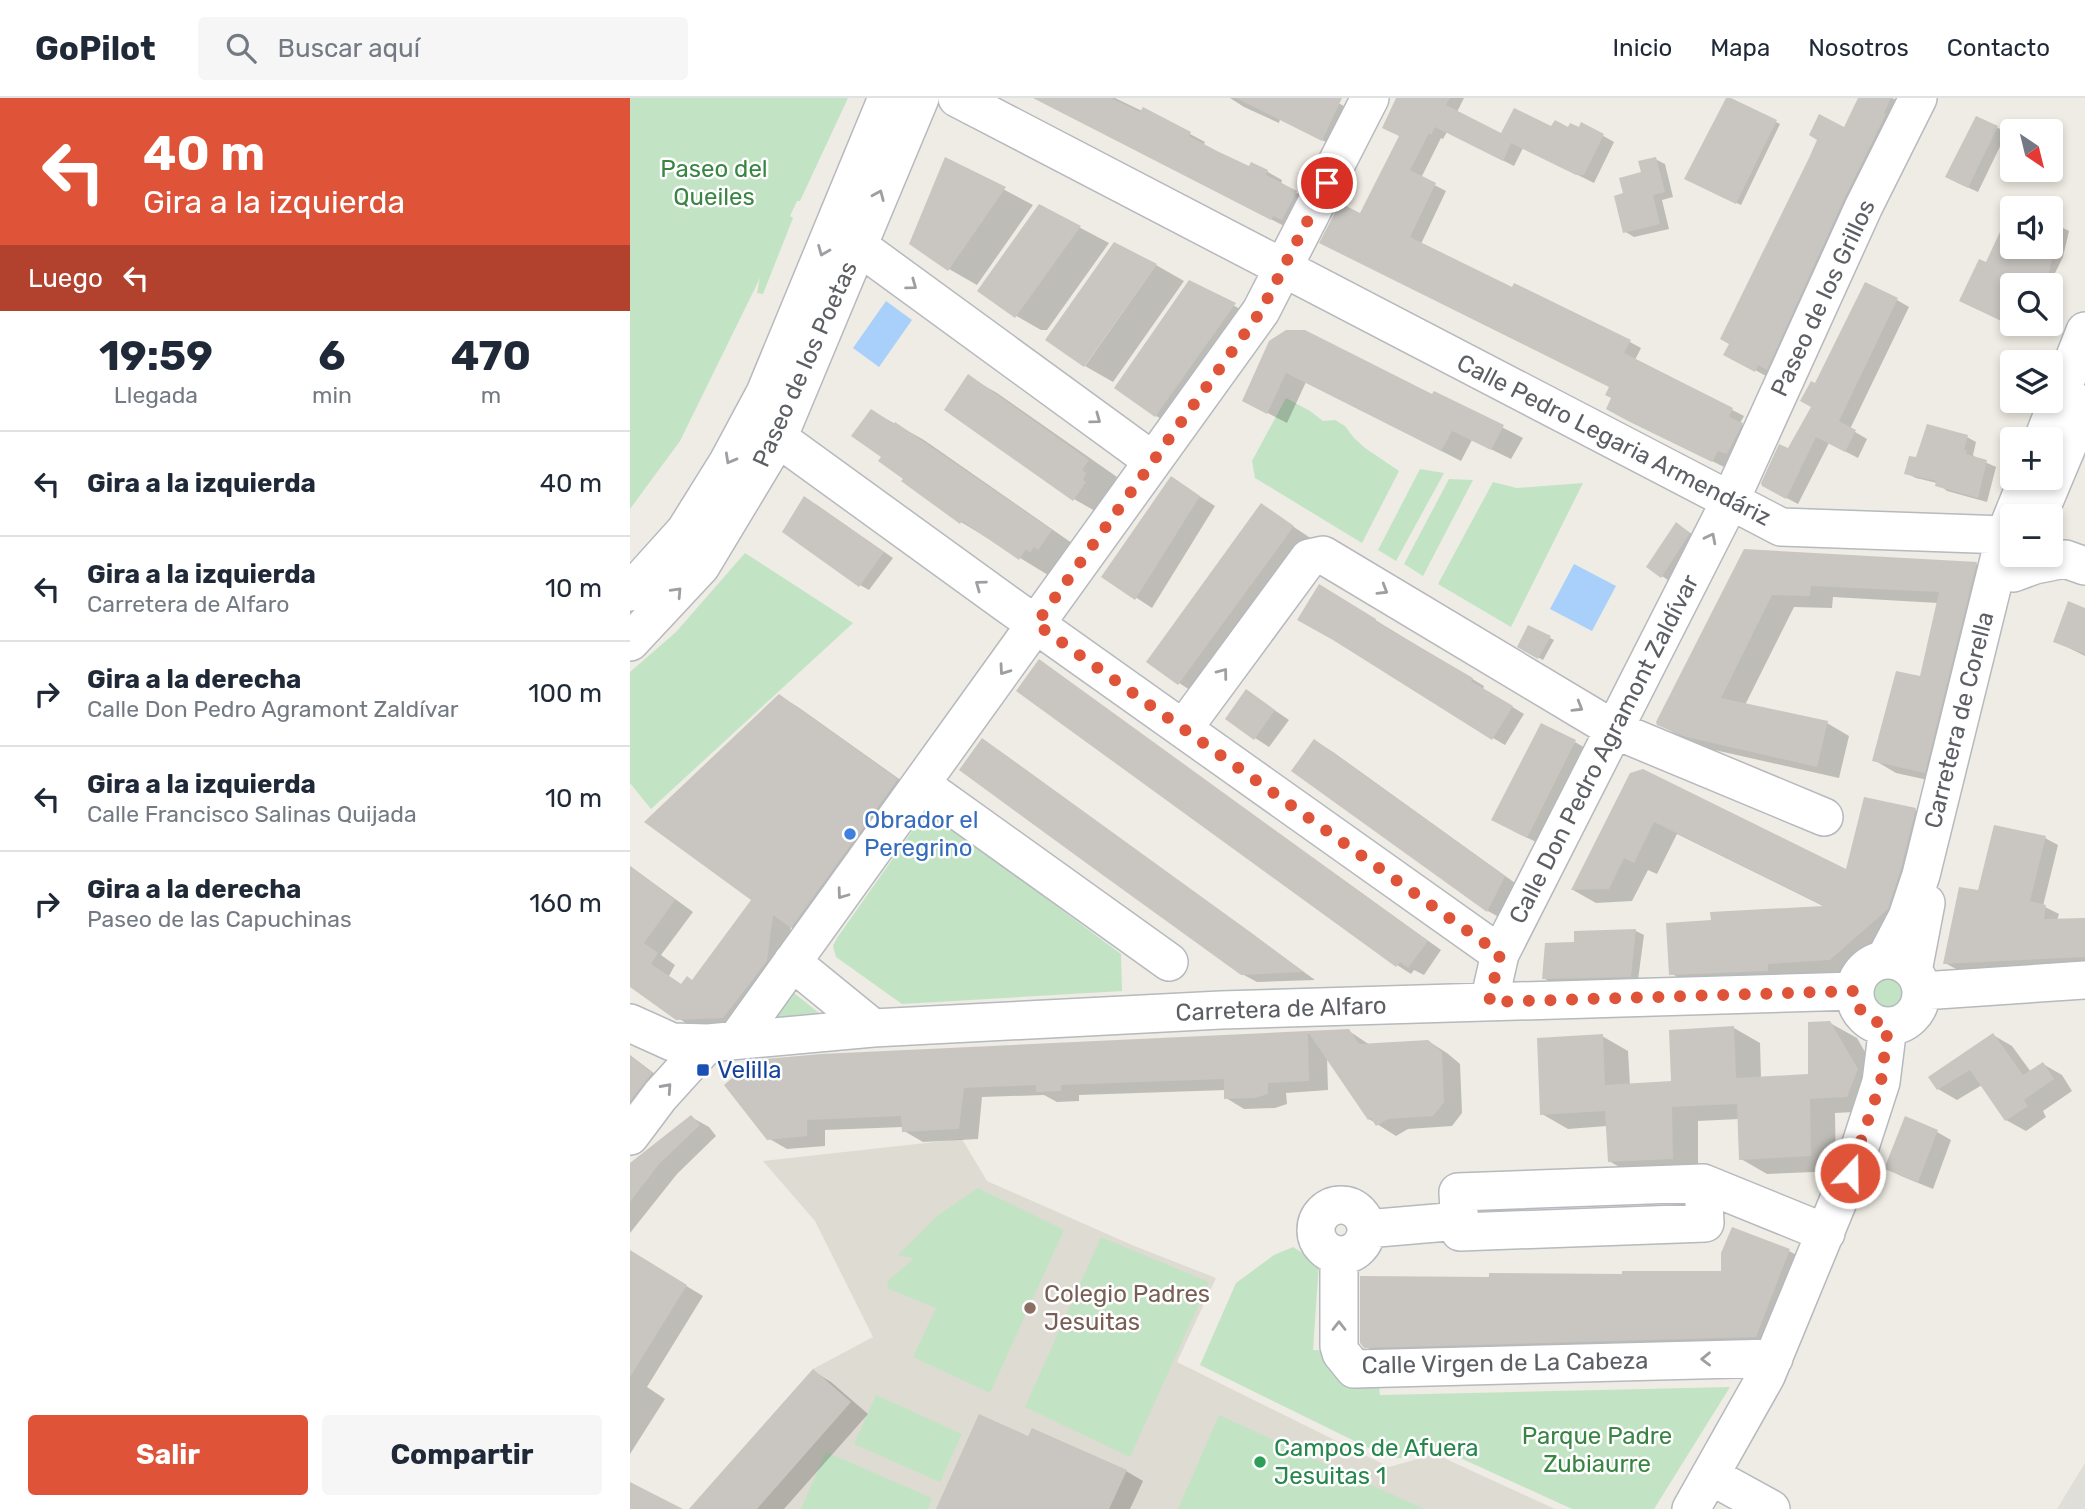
<!DOCTYPE html>
<html lang="es">
<head>
<meta charset="utf-8">
<style>
	:root { --surface:#fff; --page:#f6f6f7; --text:#1f2937; --muted:#747a83; --line:#e0e1e3; --accent:#df5339 }
	body { margin:0; font-family:Rubik,sans-serif; background:var(--page); color:var(--text); height:100vh; display:flex; flex-direction:column; font-size:26px; white-space:nowrap }
	* { box-sizing:border-box; margin:0 }
	p { font-size:23px; color:var(--muted) }
	.icon { flex:none; width:38px; height:38px; fill:none; stroke:currentColor; stroke-width:2; stroke-linecap:round; stroke-linejoin:round }
	.map { position:relative; flex:1; overflow:hidden }
	.side { display:flex; flex-direction:column; background:var(--surface); width:630px }
	.side>* { flex:none }
	.guide { background:#df5339; color:#fff; overflow:hidden }
	.needle { width:46px; rotate:145deg }
	.controls { position:absolute; left:1370px; top:21px; display:grid; gap:14px }
	.controls a { display:grid; place-items:center; width:63px; height:63px; border-radius:7px; background:var(--surface); box-shadow:0 4px 10px #0003; font-size:35px }
	.pin { position:absolute; display:grid; place-items:center; width:60px; height:60px; color:#fff; margin:-30px; border:4px solid #fff; border-radius:50%; box-shadow:0 2px 7px #0007 }
	.me { position:absolute; width:77px; margin:-38px; rotate:21deg; stroke-linejoin:round; filter:drop-shadow(0 0 5px #0008) }
	.turn { display:flex; align-items:center; gap:24px; height:147px; padding:0 28px; font-size:32px }
	.turn .icon { width:91px; height:91px; stroke-width:2.5 }
	.turn b { display:block; font-size:49px; line-height:60px }
	.then { display:flex; align-items:center; height:66px; padding:0 28px; background:#0003; gap:14px; font-size:26px }
	.eta { display:flex; justify-content:space-evenly; align-items:center; height:119px; text-align:center }
	.eta b { font-size:42px; font-weight:700; line-height:49px }
	.cta { display:flex; gap:14px; margin-top:auto; padding:14px 28px }
	.cta a { flex:1; height:80px; border-radius:7px; background:var(--accent); color:#fff; font-size:28px; font-weight:700; line-height:80px; text-align:center }
	.cta a+a { background:var(--page); color:var(--text) }
	ul { padding:0; list-style:none }
	li { display:flex; align-items:center; gap:21px; height:105px; padding:0 28px; border-top:2px solid var(--line) }
	li div { flex:1 }
	li b { display:block; font-size:26px }
	li em { font-style:normal }
	header { display:flex; align-items:center; gap:42px; box-sizing:border-box; height:98px; padding:0 35px; background:var(--surface); border-bottom:2px solid var(--line) }
	header strong { font-size:33px }
	nav { display:flex; gap:38px; margin-inline-start:auto; font-size:24px }
	.search { width:490px; height:63px; background:var(--page); display:flex; align-items:center; gap:18px; box-sizing:border-box; padding:0 24px; border-radius:7px; color:var(--muted); font-size:26px }
	main { display:flex; flex:1; min-height:0 }
	.map>svg:first-child { display:block }
	.industrial { fill:#dfded8 }
	.education { fill:#dedbd2 }
	.green { fill:#c2e4c5 }
	.water { fill:#a8d0fa }
	.shadow { fill:#0003 }
	.building { fill:#c9c6c1 }
	.lines { fill:none; stroke-linecap:round; stroke-linejoin:round }
	.minor-casing { stroke:#b6b9bd; stroke-width:40 }
	.minor { stroke:#fff; stroke-width:37 }
	.oneway { stroke:#9d9fa2 }
	.route { stroke:#df5339; stroke-width:12; stroke-dasharray:0 21.6 }
	.shop-dot { fill:#3f7fe0; stroke:#fff; stroke-width:2.5 }
	.transit-dot { fill:#1a4fb4; stroke:#fff; stroke-width:2.5 }
	.education-dot { fill:#8d6e63; stroke:#fff; stroke-width:2.5 }
	.leisure-dot { fill:#2e9e5b; stroke:#fff; stroke-width:2.5 }
	.labels { text-anchor:middle; dominant-baseline:central; stroke-width:5; stroke-linejoin:round; paint-order:stroke }
	.park-label { font-size:24px; fill:#3a8444; stroke:#fff }
	.street-label { font-size:24px; fill:#5c5f64; stroke:#fff }
	.shop-label { font-size:24px; fill:#366cbe; stroke:#fff; text-anchor:start }
	.transit-label { font-size:24px; fill:#164399; stroke:#fff; text-anchor:start }
	.education-label { font-size:24px; fill:#785e54; stroke:#fff; text-anchor:start }
	.leisure-label { font-size:24px; fill:#27864d; stroke:#fff; text-anchor:start }
</style>
</head>
<body>
<header>
<strong>GoPilot</strong>
<div class="search"><svg class="icon" aria-label="search" viewBox="0 0 24 24"><circle cx="10" cy="10" r="6"/><path d="M15 15l6 6"/></svg>Buscar aquí</div>
<nav><a>Inicio</a><a>Mapa</a><a>Nosotros</a><a>Contacto</a></nav>
</header>
<main>
<section class="side">
<div class="guide">
<div class="turn"><svg class="icon" aria-label="left" viewBox="0 0 24 24"><path d="M17 20v-9H6M10 6l-5 5 5 5"/></svg><div><b>40 m</b>Gira a la izquierda</div></div>
<div class="then">Luego<svg class="icon" aria-label="left" viewBox="0 0 24 24"><path d="M17 20v-9H6M10 6l-5 5 5 5"/></svg></div>
</div>
<div class="eta">
<div><b>19:59</b><p>Llegada</p></div>
<div><b>6</b><p>min</p></div>
<div><b>470</b><p>m</p></div>
</div>
<ul>
<li><svg class="icon" aria-label="left" viewBox="0 0 24 24"><path d="M17 20v-9H6M10 6l-5 5 5 5"/></svg><div><b>Gira a la izquierda</b></div><em>40 m</em></li>
<li><svg class="icon" aria-label="left" viewBox="0 0 24 24"><path d="M17 20v-9H6M10 6l-5 5 5 5"/></svg><div><b>Gira a la izquierda</b><p>Carretera de Alfaro</p></div><em>10 m</em></li>
<li><svg class="icon" aria-label="right" viewBox="0 0 24 24"><path d="M7 20v-9h11M14 6l5 5-5 5"/></svg><div><b>Gira a la derecha</b><p>Calle Don Pedro Agramont Zaldívar</p></div><em>100 m</em></li>
<li><svg class="icon" aria-label="left" viewBox="0 0 24 24"><path d="M17 20v-9H6M10 6l-5 5 5 5"/></svg><div><b>Gira a la izquierda</b><p>Calle Francisco Salinas Quijada</p></div><em>10 m</em></li>
<li><svg class="icon" aria-label="right" viewBox="0 0 24 24"><path d="M7 20v-9h11M14 6l5 5-5 5"/></svg><div><b>Gira a la derecha</b><p>Paseo de las Capuchinas</p></div><em>160 m</em></li>
</ul>
<div class="cta"><a>Salir</a><a>Compartir</a></div>
</section>
<div class="map">
<svg width="1455" height="1411" viewBox="0 0 1455 1411">
	<rect width="100%" height="100%" fill="#eeece4"/>
	<!-- industrial -->
	<path class="industrial" d="M1455,1365V1411H1427Z"/>
	<!-- education -->
	<path class="education" d="M332,1041L357,1083L502,1147L586,1180L547,1264L759,1369L805,1356L925,1411H59L183,1271L243,1239L185,1123L133,1063Z"/>
	<!-- green -->
	<path class="green" d="M0,0H218L170,103H167L160,118L163,120L133,196L127,195L130,180L50,343L0,411Z
		M656,300L680,313L693,323L705,322L715,328L724,340L735,350L769,373L732,445L625,380L622,363Z
		M790,371L814,375L766,463L748,452Z
		M819,381L843,382L793,478L774,466Z
		M863,384L887,390L953,385L881,529L808,486Z
		M115,455L223,525L21,711L0,685V574L46,534Z
		M297,712L491,856L492,893L272,906L206,859L203,848L207,840Z
		M1270,871L1279,903C1255,932 1219,902 1243,873Z
		M158,895H164L189,915V920L137,922Z
		M348,1090L434,1132L360,1295L283,1259L306,1210L259,1191L257,1184L284,1160L268,1157L307,1118Z
		M471,1139L579,1184L500,1359L395,1309Z
		M663,1149L689,1165L683,1252L699,1253L748,1279L750,1297L1100,1289L1024,1411H942L804,1348L773,1360H759L570,1267L606,1185L644,1157Z
		M246,1297L332,1336L310,1384L224,1346Z
		M589,1317L794,1411H548Z
		M196,1354L302,1400L298,1411H171Z"/>
	<!-- water -->
	<path class="water" d="M256,203L282,222L249,269L223,250Z
		M944,466L986,488L962,533L920,511Z"/>
	<!-- shadow -->
	<path class="shadow" d="M404,0H485L560,36L575,44L573,48L619,70L621,66L638,74L652,82L651,86L681,103L656,129Z
		M600,0H699L723,13L706,49L650,21L649,25L614,9Z
		M773,0H834L827,14L872,37L950,31L952,26L984,44L964,85L893,50L884,68L817,34L813,41L811,40L791,80L816,93L791,146L883,191L885,188L1000,244L1011,250L1005,262L1114,318L1110,325L1123,333L1109,361L1100,357L1094,369L989,317L981,289L731,117L771,38Z
		M1098,0L1150,26L1111,107L1057,80Z
		M1230,0H1262L1272,5L1136,278L1096,256Z
		M1346,20L1377,34L1348,94L1326,84Z
		M316,61L403,107L347,187L319,171Z
		M1025,61L1035,66L1043,99L1032,102L1039,131L1004,139L994,133L995,96Z
		M409,108L479,145L417,232H411L381,215Z
		M1382,112V149H1421V124L1439,133L1433,159L1419,187H1382V226H1407L1402,237L1341,207L1356,167Z
		M526,167L554,183L483,284L455,268Z
		M559,184L633,223L554,334L526,318Z
		M1267,202L1279,209L1220,331L1237,341L1228,360L1199,345L1168,406L1147,395L1158,353L1183,309L1185,287Z
		M640,244L803,299L805,295L893,340L881,361L842,342L831,363L676,284L657,325L634,313Z
		M339,279L367,295L487,379L480,390L483,393L472,417L444,401Z
		M242,313L294,342L449,450L430,470L425,467L418,477L331,424L273,383L275,380L253,359Z
		M1337,339L1346,344L1343,357L1346,360L1366,369L1357,404L1317,393L1307,385L1286,380L1276,375L1287,361Z
		M541,380L585,408L522,510L473,478Z
		M184,405L263,460L239,492L230,487Z
		M632,408L682,441L568,597L549,585Z
		M1056,432L1069,441L1041,484L1018,469Z
		M1115,453L1346,466L1368,478L1316,686L1266,675L1244,662L1291,580L1308,505L1203,499L1202,510L1164,509L1115,607L1197,625L1219,638L1209,680L1080,651L1051,639L1029,626Z
		M689,488L854,588L853,591L894,616L875,647L863,640Z
		M1455,512V558L1425,543Z
		M899,529L924,542L913,562L889,548Z
		M409,563L811,852L794,877L784,872L781,876L767,867Z
		M617,593L659,622L639,649L625,640Z
		M149,598L168,609L286,693L180,840L161,829L155,873L112,930L66,932L0,887V768L63,814L31,857L45,867L39,878L52,887L63,884L123,801Z
		M685,643L703,654L892,790L876,823L858,813Z
		M945,644L964,655L917,749L883,733Z
		M367,651L685,882L627,884L612,876Z
		M1001,677L1217,773L1285,712L1308,725L1280,824L1224,874L1160,878L1063,889L1041,875L1083,824L1197,810L1047,736L1027,776L1018,772L1002,803L966,805L943,792Z
		M1415,740L1428,747L1413,808L1429,816L1427,822L1455,821V866L1328,872L1315,865L1350,794Z
		M1006,833L1014,837L1008,882L921,885L914,880L946,846V835Z
		M1200,925L1227,940L1254,987L1243,1013L1205,1015L1206,1073L1137,1076L1111,1061L1109,1021L1068,1023V1075L1005,1078L979,1063L977,1028L938,1031L912,1016L972,938L998,953L1000,987L1043,985L1104,930L1130,945L1131,980L1180,978Z
		M719,933L740,947L798,943L817,955L830,966L832,1015L822,1028L778,1031L766,1038L739,1021L697,958L698,992L656,995L657,1006L645,1010L614,1011L596,1000V992L449,997V1003L427,1004L414,997L352,999L348,1041L293,1044L274,1033L273,1029L195,1032V1048L157,1051L138,1040L191,958Z
		M1363,937L1382,948L1401,974L1413,966L1432,977L1442,993L1413,1013L1416,1019L1396,1033L1376,1022L1352,987L1327,1002L1308,991Z
		M0,957L38,986L0,1035Z
		M61,1019L79,1029L86,1038L47,1076L0,1135V1067Z
		M1307,1034L1321,1042L1303,1091L1271,1078L1256,1070Z
		M1159,1153L1185,1167L1152,1253L761,1264L735,1248L861,1181L1093,1175Z
		M0,1154L73,1198L17,1289L35,1301L0,1356Z
		M183,1273L201,1284L238,1316L154,1411H62Z
		M399,1341L496,1373L513,1383L500,1411H308Z"/>
	<!-- building -->
	<path class="building" d="M403,0H481L510,14L513,9L561,34L559,38L587,53L619,68L621,64L638,72L636,77L667,93L652,122L643,118L641,122Z
		M606,0H712L692,43Z
		M766,0H820L816,7L871,35L884,10L921,28L925,22L938,29L940,25L949,29L951,24L974,36L954,77H946L881,45L873,63L805,29L801,37L799,35L780,72L806,85L780,139L882,189L884,185L1001,242L994,255L1103,310L1099,319L1113,325L1097,356L1088,353L1082,364L998,323L976,311L981,300L975,297L979,289L689,145L710,105L730,115L769,38L752,30Z
		M1096,0H1101L1147,22L1106,106L1054,81Z
		M1228,0H1261L1254,15L1256,16L1215,99L1137,272L1128,267L1125,274L1093,257L1099,246L1090,241L1179,60L1187,42L1179,37L1189,16L1214,29Z
		M1346,18L1368,28L1338,90L1315,79Z
		M315,59L376,89L318,173L279,146Z
		M1026,59L1035,94L1023,97L1030,126L993,135L984,98L993,95L989,80L1011,74L1008,63Z
		M409,106L451,128L385,220L347,193Z
		M1382,108V149H1425L1416,187H1382V228L1329,203L1349,161L1356,164Z
		M484,144L527,166L454,269L415,242Z
		M559,182L606,205L525,319L484,290Z
		M1235,184L1268,200L1209,323L1226,332L1215,354L1186,339L1156,401L1132,388L1131,385L1149,346L1158,350L1181,309L1170,303L1181,283L1185,285Z
		M656,232H675L802,296L804,293L874,327L861,352L822,333L811,353L656,275L637,316L612,303L639,243Z
		M338,276L459,362L452,372L456,375L453,382L456,384L443,403L314,312Z
		M241,311L264,326L265,324L422,432L408,452L404,449L400,455L396,451L389,462L332,423L330,426L271,383L273,381L248,363L251,359L221,338Z
		M1297,326L1338,337L1334,352H1337L1336,356L1357,362L1348,400L1305,388L1306,383L1274,376L1279,358L1286,359Z
		M541,378L570,398L505,502L471,479Z
		M174,398L254,454L229,489L152,434Z
		M631,405L664,428L548,587L516,564Z
		M1046,424L1060,435L1031,480L1016,469Z
		M1114,451L1347,464L1295,675L1242,663L1266,573L1290,578L1309,494L1181,488L1180,498L1142,497L1091,600L1198,623L1187,669L1056,639L1027,627L1026,624Z
		M689,486L746,521L745,523L843,580L841,583L883,608L862,642L703,542L667,522Z
		M1438,503L1455,510V556L1423,544Z
		M898,527L921,538L908,561L887,549Z
		M409,561L798,843L778,870L770,864L766,869L386,593Z
		M616,591L645,612L624,642L595,621Z
		M149,596L268,681L161,830L143,817L137,863L93,920L46,922L0,889V768L45,802L14,845L28,855L21,866L51,886L57,878L62,882L121,802L14,724Z
		M911,625L946,642L897,740L861,722Z
		M352,640L623,836L674,874L611,877L463,770L329,672Z
		M684,641L875,778L857,814L661,673Z
		M1013,671L1216,771L1234,699L1286,710L1271,771L1258,811L1200,862L1138,866V873L1039,877L1036,825L1081,822L1080,814L1194,808L1024,724L1004,765L994,760L979,791L941,792L1000,675Z
		M1364,727L1416,738L1400,803L1416,807L1414,821L1455,820V859L1313,866L1329,789L1348,792Z
		M1006,831L1001,879L912,881L915,845L944,844V833Z
		M1200,923L1228,971L1217,999L1180,1001L1181,1058L1109,1062L1107,1006L1042,1009L1043,1061L978,1064L975,1013L910,1017L907,940L973,936L975,987L1041,983L1039,932L1104,928L1106,980L1178,976V924Z
		M719,931L729,946L798,942L812,954L814,1004L803,1018L758,1021L746,1028L741,1020L738,1022L678,934L679,983L638,985V996L625,1000L594,1001V981L431,987V993L406,994V987L334,990L329,1031L272,1034L271,1018L177,1022V1038L137,1042L94,987L123,962L191,956Z
		M1363,935L1393,977L1413,964L1424,981L1394,1002L1398,1008L1375,1023L1340,972L1307,992L1298,979Z
		M0,957L22,975L0,1003Z
		M61,1017L70,1027L29,1066L0,1104V1065Z
		M1275,1018L1308,1032L1288,1084L1254,1071Z
		M1102,1129L1160,1151L1126,1239L734,1250L730,1245V1178L859,1179V1175L992,1176V1173H1091V1155Z
		M0,1152L57,1187L0,1279Z
		M183,1271L221,1304L127,1411H59Z
		M349,1316L398,1338L402,1330L497,1372L479,1411H306Z
		M0,1384L53,1411H0Z"/>
	<g class="lines">
		<!-- minor casing -->
		<g class="minor-casing">
			<path id="minor" d="M327,0L1151,429L1375,437
				M227,147L523,363
				M148,340L377,506L870,856
				M1413,341L1455,233
				M1408,418L1455,306
				M1383,475L1405,467L1435,461L1455,468
				M0,494L55,433L98,364L135,295L257,0
				M0,544L71,468L148,340L290,0
				M553,631L679,460L693,457L985,632L1194,719
				M292,687L539,864
				M1255,861L1277,819L1291,777L1375,437L1398,380
				M1225 895a33 33 0 1 1 66 0a33 33 0 1 1-66 0Z
				M162,864L243,930
				M1283,873L1296,805
				M1292,893L1455,882
				M859,904L870,856L1100,403L1234,108L1288,0
				M0,925L42,944L78,945L243,930L591,912L1225,893
				M107,941L631,213L740,0
				M0,1038L30,998L78,945
				M1073,1085L1075,1125L830,1134L828,1094Z
				M1073,1085L1196,1135
				M686 1132a25 25 0 1 1 50 0a25 25 0 1 1-50 0Z
				M736,1131L829,1123
				M709,1157V1248L711,1255L724,1271L1144,1260
				M1081,1378L1141,1411
				M1061,1411L1136,1278L1228,1055L1251,984L1258,928"/>
		</g>
		<!-- minor -->
		<use href="#minor" class="minor"/>
	</g>
	<!-- one-way arrows -->
	<defs><path id="oneway-chevron" d="M-2-3.5L2.5 0L-2 3.5" fill="none" stroke-width="1.6" stroke-linecap="round" stroke-linejoin="round" transform="scale(1.75)"/></defs>
	<g class="oneway">
		<use href="#oneway-chevron" transform="translate(249 97) rotate(-67)"/>
		<use href="#oneway-chevron" transform="translate(193 153) rotate(112)"/>
		<use href="#oneway-chevron" transform="translate(282 187) rotate(36)"/>
		<use href="#oneway-chevron" transform="translate(466 321) rotate(36)"/>
		<use href="#oneway-chevron" transform="translate(100 361) rotate(119)"/>
		<use href="#oneway-chevron" transform="translate(1081 440) rotate(-63)"/>
		<use href="#oneway-chevron" transform="translate(350 487) rotate(-144)"/>
		<use href="#oneway-chevron" transform="translate(753 492) rotate(31)"/>
		<use href="#oneway-chevron" transform="translate(47 494) rotate(-47)"/>
		<use href="#oneway-chevron" transform="translate(374 572) rotate(125)"/>
		<use href="#oneway-chevron" transform="translate(593 575) rotate(-53)"/>
		<use href="#oneway-chevron" transform="translate(948 609) rotate(31)"/>
		<use href="#oneway-chevron" transform="translate(212 796) rotate(126)"/>
		<use href="#oneway-chevron" transform="translate(37 990) rotate(-48)"/>
		<use href="#oneway-chevron" transform="translate(709 1228) rotate(-90)"/>
		<use href="#oneway-chevron" transform="translate(1076 1261) rotate(179)"/>
	</g>
	<g class="lines">
		<!-- route -->
		<path class="route" d="M697,85L631,213L406,526L870,856L859,904L1225,893C1229,918 1235,920 1258,928L1251,984L1220,1075"/>
	</g>
	<!-- markers -->
	<circle class="shop-dot" cx="220" cy="736" r="7"/>
	<rect class="transit-dot" x="66" y="965" width="14" height="14" rx="3.5"/>
	<circle class="education-dot" cx="400" cy="1210" r="7"/>
	<circle class="leisure-dot" cx="630" cy="1364" r="7"/>
	<g class="labels">
		<!-- park labels -->
		<g class="park-label">
			<text x="84" y="71">Paseo del<tspan x="84" dy="28">Queiles</tspan></text>
			<text x="967" y="1338">Parque Padre<tspan x="967" dy="28">Zubiaurre</tspan></text>
		</g>
		<!-- street labels -->
		<g class="street-label">
			<text transform="translate(1193 200) rotate(-65)">Paseo de los Grillos</text>
			<text transform="translate(175 266) rotate(-66)">Paseo de los Poetas</text>
			<text transform="translate(984 342) rotate(27)">Calle Pedro Legaria Armendáriz</text>
			<text transform="translate(1329 622) rotate(-76)">Carretera de Corella</text>
			<text transform="translate(974 651) rotate(-63)">Calle Don Pedro Agramont Zaldívar</text>
			<text transform="translate(651 911) rotate(-2)">Carretera de Alfaro</text>
			<text transform="translate(875 1265) rotate(-1)">Calle Virgen de La Cabeza</text>
		</g>
		<!-- shop labels -->
		<g class="shop-label">
			<text x="234" y="722">Obrador el<tspan x="234" dy="28">Peregrino</tspan></text>
		</g>
		<!-- transit labels -->
		<g class="transit-label">
			<text x="87" y="972">Velilla</text>
		</g>
		<!-- education labels -->
		<g class="education-label">
			<text x="414" y="1196">Colegio Padres<tspan x="414" dy="28">Jesuitas</tspan></text>
		</g>
		<!-- leisure labels -->
		<g class="leisure-label">
			<text x="644" y="1350">Campos de Afuera<tspan x="644" dy="28">Jesuitas 1</tspan></text>
		</g>
	</g>
</svg>
<div class="controls">
<a><svg class="needle" viewBox="-14 -14 28 28"><path d="M0-13l5 13h-10z" fill="#e53935"/><path d="M0 13l5-13h-10z" fill="#747a83"/></svg></a>
<a><svg class="icon" aria-label="sound" viewBox="0 0 24 24"><path d="M4 9h4l5-4v14l-5-4H4zM17 9q2 3 0 6"/></svg></a>
<a><svg class="icon" aria-label="search" viewBox="0 0 24 24"><circle cx="10" cy="10" r="6"/><path d="M15 15l6 6"/></svg></a>
<a><svg class="icon" aria-label="layers" viewBox="0 0 24 24"><path d="M12 4l9 5-9 5-9-5zM3 14l9 5 9-5"/></svg></a>
<a>+</a>
<a>−</a>
</div>
<div class="pin" style="left:697px;top:85px;background:#d93025"><svg class="icon" aria-label="arrive" viewBox="0 0 24 24"><path d="M6 21V4h12l-3 4 3 4H6"/></svg></div>
<svg class="me" style="left:1220px;top:1075px" viewBox="-20 -20 40 40"><circle r="17" fill="#df5339" stroke="#fff" stroke-width="3"/><path d="M0-11L8 9 0 5-8 9z" fill="#fff"/></svg>
</div>
</main>
</body>
</html>
